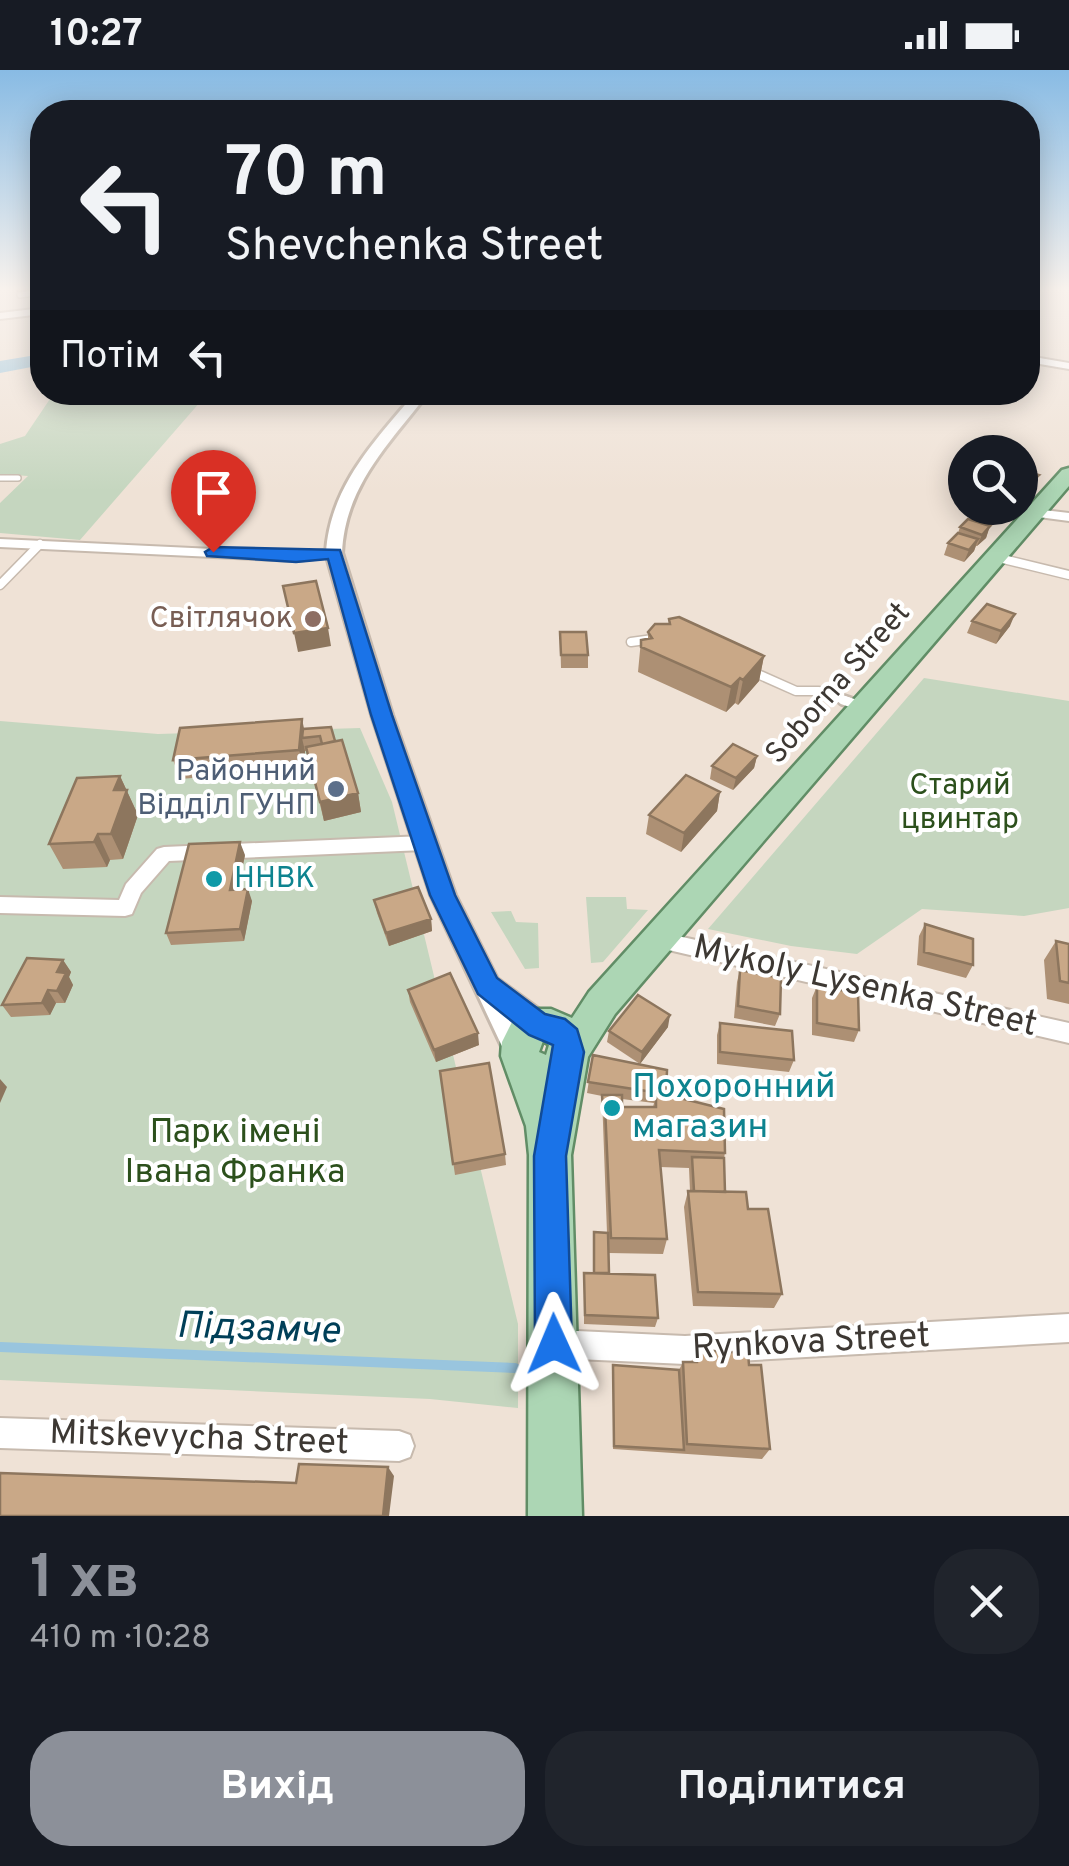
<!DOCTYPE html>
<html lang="uk">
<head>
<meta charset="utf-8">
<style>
	:root { --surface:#171b24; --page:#20242c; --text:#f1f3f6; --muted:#9ea1a6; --accent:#8c9099 }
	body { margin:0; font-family:Overpass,sans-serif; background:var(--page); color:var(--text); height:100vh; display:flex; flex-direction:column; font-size:38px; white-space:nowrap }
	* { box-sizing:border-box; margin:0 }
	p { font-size:32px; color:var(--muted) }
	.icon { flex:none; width:55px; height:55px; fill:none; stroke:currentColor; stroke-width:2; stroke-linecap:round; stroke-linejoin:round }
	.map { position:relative; height:1446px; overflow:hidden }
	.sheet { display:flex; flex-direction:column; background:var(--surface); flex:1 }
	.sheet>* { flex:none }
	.guide { position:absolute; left:30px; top:30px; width:1010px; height:305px; border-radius:40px; box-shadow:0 5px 25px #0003; background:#171b24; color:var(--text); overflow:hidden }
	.buttons { position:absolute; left:948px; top:365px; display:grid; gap:20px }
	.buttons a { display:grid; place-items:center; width:90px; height:90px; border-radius:50%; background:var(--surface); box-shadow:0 5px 25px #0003; font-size:50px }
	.pin { position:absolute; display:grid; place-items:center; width:85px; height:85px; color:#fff; margin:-102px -42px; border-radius:50% 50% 50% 0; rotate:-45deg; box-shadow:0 0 10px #0007 }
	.pin .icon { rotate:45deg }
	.me { position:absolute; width:110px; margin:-55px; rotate:359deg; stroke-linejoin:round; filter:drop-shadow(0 0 8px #0008) }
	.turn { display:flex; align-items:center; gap:35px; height:210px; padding:0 30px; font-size:45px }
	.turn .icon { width:130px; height:130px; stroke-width:2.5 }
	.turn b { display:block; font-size:70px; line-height:85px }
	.then { display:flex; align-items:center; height:95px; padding:0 30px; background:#0003; gap:20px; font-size:38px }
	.round { display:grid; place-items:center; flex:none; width:105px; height:105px; border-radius:40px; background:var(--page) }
	.overview { display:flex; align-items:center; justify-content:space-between; height:170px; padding:0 30px }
	h1 { font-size:60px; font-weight:700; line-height:75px; color:var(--accent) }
	.cta { display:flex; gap:20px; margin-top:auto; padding:20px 30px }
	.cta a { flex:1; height:115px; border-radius:40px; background:var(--accent); color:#fff; font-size:40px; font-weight:700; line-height:115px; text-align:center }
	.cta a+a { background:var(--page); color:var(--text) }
	.status { display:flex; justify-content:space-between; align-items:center; height:70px; padding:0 50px; background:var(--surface); direction:ltr }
	.status svg { height:28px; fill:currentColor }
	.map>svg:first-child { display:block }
	.green { fill:#c5d6bf }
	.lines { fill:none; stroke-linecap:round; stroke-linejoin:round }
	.stream { stroke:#99c5de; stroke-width:10 }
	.river { fill:#99c5de; fill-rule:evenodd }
	.service-far2-casing { stroke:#c7baae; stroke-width:8 }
	.service-far1-casing { stroke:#c7baae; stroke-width:11 }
	.service-casing { stroke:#c7baae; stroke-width:14 }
	.minor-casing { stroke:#c7baae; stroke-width:4 }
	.tertiary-casing { stroke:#c7baae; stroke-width:6 }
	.primary-casing { stroke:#618d66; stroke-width:5 }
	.service-far2 { stroke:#fff; stroke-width:5 }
	.service-far1 { stroke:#fff; stroke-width:8 }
	.service { stroke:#fff; stroke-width:9 }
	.minor { fill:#fff; fill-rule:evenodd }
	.tertiary { fill:#fff; fill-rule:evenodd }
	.primary { fill:#acd6b4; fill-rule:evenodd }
	.wall { fill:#ad9074; fill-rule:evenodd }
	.shaded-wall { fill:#8d765e }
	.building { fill:#c9a887; stroke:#8d765e; stroke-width:2.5 }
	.route { fill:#1a73e8; stroke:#114b97; stroke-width:2.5 }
	.education-dot { fill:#8d6e63; stroke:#fff; stroke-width:4 }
	.service-dot { fill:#5c6f8a; stroke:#fff; stroke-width:4 }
	.culture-dot { fill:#0f9aa8; stroke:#fff; stroke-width:4 }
	.labels { text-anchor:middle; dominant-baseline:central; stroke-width:8; stroke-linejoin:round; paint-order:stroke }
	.education-label { font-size:30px; fill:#785e54; stroke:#fff; text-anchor:end }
	.street-label { font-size:30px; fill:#3d3833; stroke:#fff }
	.service-label { font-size:30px; fill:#4e5e75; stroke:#fff; text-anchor:end }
	.park-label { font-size:30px; fill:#2c501c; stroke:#fff }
	.culture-label { font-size:30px; fill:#0d838f; stroke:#fff; text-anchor:start }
	.near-street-label { font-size:35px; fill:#3d3833; stroke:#fff }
	.near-culture-label { font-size:35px; fill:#0d838f; stroke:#fff; text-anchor:start }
	.near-park-label { font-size:35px; fill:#2c501c; stroke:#fff }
	.near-water-label { font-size:38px; font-style:italic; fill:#003f58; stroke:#fff }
</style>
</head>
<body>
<div class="status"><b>10:27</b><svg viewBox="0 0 49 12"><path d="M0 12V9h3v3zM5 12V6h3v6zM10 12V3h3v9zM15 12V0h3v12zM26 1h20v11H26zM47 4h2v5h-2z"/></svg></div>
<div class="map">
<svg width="1069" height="1446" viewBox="0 0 1069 1446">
	<rect width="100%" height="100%" fill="#efe2d6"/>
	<!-- green -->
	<path class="green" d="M54,323V322L208,323L80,470L0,463V433L28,406L0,404V374L25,366Z
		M924,608L1069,631V838L1024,846L922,839L857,884L791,876L708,859Z
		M0,651L158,664L360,658L392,732L518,1254V1338L430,1329L0,1310Z
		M586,827H626L627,839L648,840L603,892L591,893Z
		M511,841L516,852L538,853L539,898L525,899L491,842Z"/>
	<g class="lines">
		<!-- stream -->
		<path class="stream" d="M0,1277L515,1298"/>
		<!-- river -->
		<path class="river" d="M42,284V295L0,303V291Z"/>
		<!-- service-far2 casing -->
		<g class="service-far2-casing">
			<path id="service-far2" d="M20,225L42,222
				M0,408H18"/>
		</g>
		<!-- service-far1 casing -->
		<g class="service-far1-casing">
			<path id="service-far1" d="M999,488L1069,505
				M0,515L40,474
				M631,572L653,569
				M751,601L796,621H819L850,632"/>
		</g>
		<!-- service casing -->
		<g class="service-casing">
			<path id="service" d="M843,630L858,635"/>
		</g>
		<!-- minor casing -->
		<g class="minor-casing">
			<path id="minor" d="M42,238V244L0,249V243Z
				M1028,286L1069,293V299L1028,292Z
				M1035,439L1069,443V451L1031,446L1029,443Z
				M0,469L296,483L334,479L340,483L334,487L296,491L0,477Z
				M424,766L431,768L433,773L431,778L424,780L169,791L141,823L132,844L125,846L0,843V827L119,830L126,814L157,779L164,777Z
				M660,862L1069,953V973L660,878L653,876L650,870L653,864Z
				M1069,1244V1272L685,1294L555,1288L545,1284L541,1274L545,1264L555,1260L685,1266Z
				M0,1348L399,1361L410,1365L414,1376L410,1387L399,1391L0,1378Z"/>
		</g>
		<!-- tertiary casing -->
		<g class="tertiary-casing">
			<path id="tertiary" d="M416,322H429C390,373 345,415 342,483L392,645L455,825L497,909L549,947L553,956L549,965L539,968L523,960L532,980L528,989L518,993L508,989L431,825L372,645L326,483C330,416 375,371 416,322Z"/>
		</g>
		<!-- primary casing -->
		<g class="primary-casing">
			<path id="primary" d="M1069,398V416L615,944L588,987L571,1085L582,1446H528L529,1085L526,1056L501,986L502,972L513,950L537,939H551L572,948L589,922L1062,400ZM543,971L549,975L546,985L539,982Z"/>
		</g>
		<!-- service-far2 -->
		<use href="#service-far2" class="service-far2"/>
		<!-- service-far1 -->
		<use href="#service-far1" class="service-far1"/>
		<!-- service -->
		<use href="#service" class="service"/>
		<!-- minor -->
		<use href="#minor" class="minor"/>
		<!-- tertiary -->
		<use href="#tertiary" class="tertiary"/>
		<!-- primary -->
		<use href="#primary" class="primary"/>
	</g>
	<!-- wall -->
	<path class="wall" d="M1020,400L1037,411L1022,428H1020Z
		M991,438H1015L1008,445L991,439Z
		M1000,445L998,451L989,458L986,468L977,476H976L974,481L964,492L944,485L948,473L958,463L960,457L971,450L973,446Z
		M669,549L764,586L759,611L738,635L735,633L726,642L638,602L641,570L648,569V562L669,554Z
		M972,551L1010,556L996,574L967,563Z
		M560,562L588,585V598H561Z
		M304,659L335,671L358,723L361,742L324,751L307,681H305L304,699L180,709L173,690Z
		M757,686L754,698L733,720L710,709L712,696Z
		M120,706L138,745L123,789L110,790L107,797L63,799L49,774Z
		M720,722L717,741L681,782L646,764L649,745Z
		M245,785L238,819L252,831L244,871L171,875L166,863Z
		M374,830L431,849L432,861L389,876L377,843Z
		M925,854L973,895L966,908L917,895L919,866Z
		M1056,871L1069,874V934L1047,929L1044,890Z
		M63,890L71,902L69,907L73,915L65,933H56L50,945L11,947L2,935Z
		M740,900L780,944L775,956L734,948L737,912Z
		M817,916L859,960L854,972L812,965V928Z
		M408,920L479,975L436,992L410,932Z
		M720,953L794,990L789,1002L717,994V965Z
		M668,957L640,994L607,972L609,961Z
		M593,985L666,1025L725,1083L724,1088L725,1122L748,1139L782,1224L774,1238L693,1236L684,1137L688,1121H690L689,1098L660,1097L667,1169L663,1184L609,1183V1203L658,1248L655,1257L584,1254V1203H593L607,1163L602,1026L587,1023ZM622,1029L654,1033L653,1037H622Z
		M440,1001L505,1084L506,1095L455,1105Z
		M697,1280L749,1295L770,1379L762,1389L613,1379V1295L679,1300L683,1292H691Z"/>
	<!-- shaded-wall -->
	<path class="shaded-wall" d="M15,218H42V219L17,222Z
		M1039,405L1037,411L1022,428L1027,417Z
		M990,456L986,468L977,476L982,465Z
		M978,469L974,481L964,492L969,480Z
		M1015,544L1010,556L996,574L1001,561Z
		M328,558L331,576L298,582L294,563Z
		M764,586L759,611L738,635L743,610Z
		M740,608L735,633L726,642L731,617Z
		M302,649L306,668H302L305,681L304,699L299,680Z
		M757,686L754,698L733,720L736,708Z
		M120,706L138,745L123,789L111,764L114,720Z
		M720,722L717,741L681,782L684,763Z
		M358,723L361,742L324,751L320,732Z
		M98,764L110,790L107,797L94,772Z
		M240,772L245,785L235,832L230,820Z
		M248,819L252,831L244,871L240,859Z
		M431,849L432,861L389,876L386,863Z
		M63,890L71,902L69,907L73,915L65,933L57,921V902Z
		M48,920L56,933L50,945L42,933Z
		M670,945L668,957L640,994L642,982Z
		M478,963L479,975L436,992L434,980Z
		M0,1009L7,1017L0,1033Z
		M388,1397L394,1406L389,1446H383Z"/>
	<!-- building -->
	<path class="building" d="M1020,400L1039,405L1034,409L1035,408L1020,404Z
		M1020,404L1035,408L1027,417L1020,415Z
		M980,439L1000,445L993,453L973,446Z
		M968,449L990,456L982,465L960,457Z
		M958,463L978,469L969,480L948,473Z
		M316,511L328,558L294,563L283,516Z
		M987,534L1015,544L1001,561L972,551Z
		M679,547L764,586L743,610L740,608L731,617L641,577V570L652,568L648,562L655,554H670L669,549Z
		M560,562H586L588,585H561Z
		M302,649L299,680L173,690L180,658Z
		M331,657L335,671L322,674L320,666L302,668L303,659Z
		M342,670L358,723L320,732L306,677Z
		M733,674L757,686L736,708L712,696Z
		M686,705L720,722L684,763L649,745Z
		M120,706L114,720H127L111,764H98L94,772L49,774L77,708Z
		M240,772L230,820L248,819L240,859L166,863L189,774Z
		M418,817L431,849L386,863L374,830Z
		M925,854L973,869V895L924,882Z
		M1056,871L1069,874V913L1060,911Z
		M27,888L63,890L57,902L66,903L57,921L48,920L42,933L2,935Z
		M740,900L781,908L780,944L738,936Z
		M450,903L478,963L434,980L408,920Z
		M817,916L858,923L859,960L817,953Z
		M638,925L670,945L642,982L609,961Z
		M720,953L792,961L794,990L720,982Z
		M593,985L667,1000L666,1024L588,1012Z
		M489,993L505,1084L453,1094L440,1001Z
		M656,1022L724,1039L725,1083L659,1080L667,1169L611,1168L605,1037H656Z
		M602,1025H622V1037H605V1040H603Z
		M692,1087L724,1088L725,1122L694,1121Z
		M688,1121L746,1122L748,1139H768L782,1224L698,1222Z
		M594,1162L608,1163L609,1203H594Z
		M584,1203L655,1205L658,1248L585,1245Z
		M697,1280L748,1283L749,1295H761L770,1379L687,1374L683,1292H697Z
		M613,1295L679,1300L684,1380L614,1376Z
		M299,1394L388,1397L383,1446H0V1403L296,1413Z"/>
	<!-- sky -->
	<linearGradient id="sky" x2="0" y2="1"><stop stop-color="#88bbe4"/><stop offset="0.52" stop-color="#f8f2ed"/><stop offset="1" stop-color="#f8f2ed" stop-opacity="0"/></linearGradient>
	<rect width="1069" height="421" fill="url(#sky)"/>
	<!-- route -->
	<path class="route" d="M213,477L340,480L392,645L455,825L497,908L545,944L565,949L577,959L584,982L566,1086L572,1274L566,1286L554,1292L541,1286L535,1274L534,1086L553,975L529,965L478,924L430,825L371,645L328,489L296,492L207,486L205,482Z"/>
	<!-- markers -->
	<circle class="education-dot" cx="313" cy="549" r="10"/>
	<circle class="service-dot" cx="336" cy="719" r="10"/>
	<g class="culture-dot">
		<circle cx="214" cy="809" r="10"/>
		<circle cx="612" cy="1038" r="10"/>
	</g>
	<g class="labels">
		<!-- education labels -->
		<g class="education-label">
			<text x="293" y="549">Світлячок</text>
		</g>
		<!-- street labels -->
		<g class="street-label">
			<text transform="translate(839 614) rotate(-49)">Soborna Street</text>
		</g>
		<!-- service labels -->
		<g class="service-label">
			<text x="316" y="702">Районний<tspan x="316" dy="34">Відділ ГУНП</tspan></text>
		</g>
		<!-- park labels -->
		<g class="park-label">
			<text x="960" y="716">Старий<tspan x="960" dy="34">цвинтар</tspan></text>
		</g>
		<!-- culture labels -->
		<g class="culture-label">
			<text x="234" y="809">ННВК</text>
		</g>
		<!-- near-street labels -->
		<g class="near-street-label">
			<text transform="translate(865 917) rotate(13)">Mykoly Lysenka Street</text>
			<text transform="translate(811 1273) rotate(-3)">Rynkova Street</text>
			<text transform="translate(199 1369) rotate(2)">Mitskevycha Street</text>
		</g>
		<!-- near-culture labels -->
		<g class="near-culture-label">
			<text x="632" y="1018">Похоронний<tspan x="632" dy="40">магазин</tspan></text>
		</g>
		<!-- near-park labels -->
		<g class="near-park-label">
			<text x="235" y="1063">Парк імені<tspan x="235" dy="40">Івана Франка</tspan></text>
		</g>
		<!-- near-water labels -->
		<g class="near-water-label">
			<text transform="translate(258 1260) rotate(2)">Підзамче</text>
		</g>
	</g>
</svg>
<div class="buttons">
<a><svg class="icon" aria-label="search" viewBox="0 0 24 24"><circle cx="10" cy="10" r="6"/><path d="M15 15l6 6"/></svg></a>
</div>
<div class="pin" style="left:213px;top:482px;background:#d93025"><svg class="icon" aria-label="arrive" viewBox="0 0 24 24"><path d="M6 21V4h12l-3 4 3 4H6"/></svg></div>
<svg class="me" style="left:554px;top:1274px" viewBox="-20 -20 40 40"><path d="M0-17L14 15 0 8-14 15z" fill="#1a73e8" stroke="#fff" stroke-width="4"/></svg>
<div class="guide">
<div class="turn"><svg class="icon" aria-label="left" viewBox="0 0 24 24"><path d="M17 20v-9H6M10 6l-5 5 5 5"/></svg><div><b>70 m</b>Shevchenka Street</div></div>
<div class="then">Потім<svg class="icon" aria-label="left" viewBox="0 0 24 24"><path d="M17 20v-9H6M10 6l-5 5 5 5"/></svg></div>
</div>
</div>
<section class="sheet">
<div class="overview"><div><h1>1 хв</h1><p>410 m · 10:28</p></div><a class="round"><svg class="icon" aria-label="close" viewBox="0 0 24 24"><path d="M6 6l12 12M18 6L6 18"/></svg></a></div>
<div class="cta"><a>Вихід</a><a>Поділитися</a></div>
</section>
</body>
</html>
